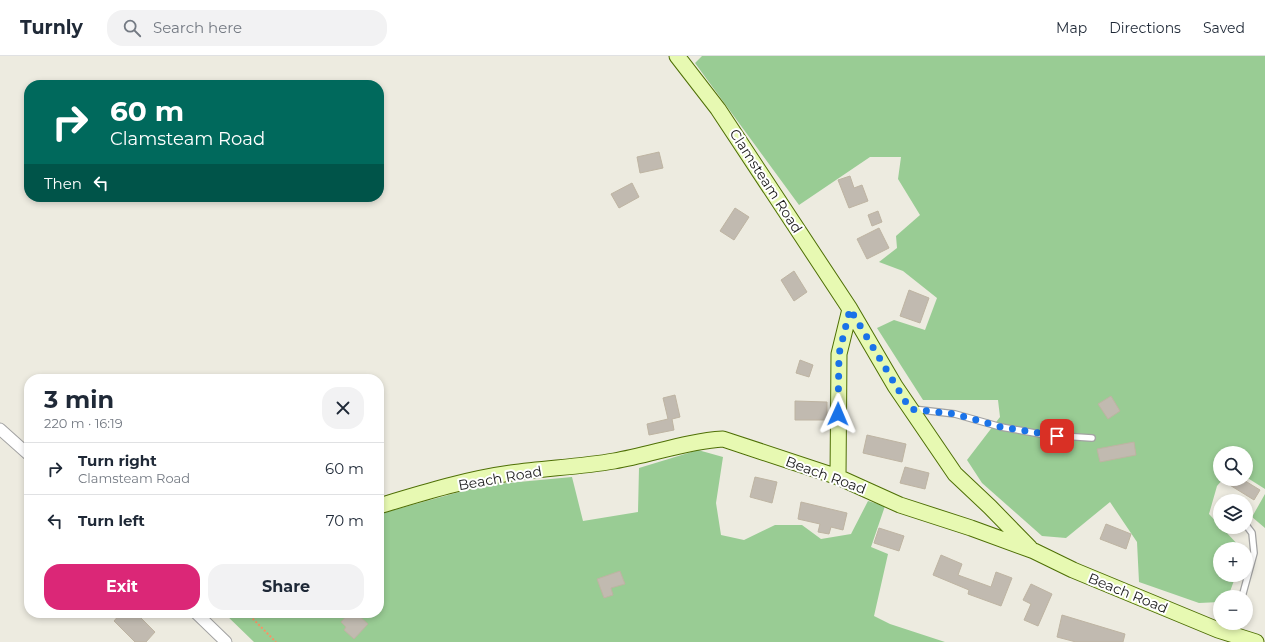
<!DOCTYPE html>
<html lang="en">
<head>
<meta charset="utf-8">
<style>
	:root { --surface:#fff; --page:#f2f2f3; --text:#1f2937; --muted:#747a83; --line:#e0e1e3; --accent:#db2777 }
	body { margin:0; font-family:Montserrat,sans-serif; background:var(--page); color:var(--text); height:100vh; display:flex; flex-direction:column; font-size:15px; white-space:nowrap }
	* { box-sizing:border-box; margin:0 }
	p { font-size:13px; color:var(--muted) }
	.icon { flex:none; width:22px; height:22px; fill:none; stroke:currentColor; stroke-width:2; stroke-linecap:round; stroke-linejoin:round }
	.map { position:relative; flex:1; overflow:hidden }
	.panel { position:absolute; left:24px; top:318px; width:360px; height:244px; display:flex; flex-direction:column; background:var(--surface); border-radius:16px; box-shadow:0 2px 6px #0003 }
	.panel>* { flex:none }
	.hud { position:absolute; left:24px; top:24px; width:360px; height:122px; border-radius:16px; box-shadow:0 2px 6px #0003; background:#00695c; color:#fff; overflow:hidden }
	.fabs { position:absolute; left:1213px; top:390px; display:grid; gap:8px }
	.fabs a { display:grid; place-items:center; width:40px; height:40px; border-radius:50%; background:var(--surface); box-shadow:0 2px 6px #0003; font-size:20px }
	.pin { position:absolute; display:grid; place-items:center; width:34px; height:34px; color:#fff; margin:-17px; border-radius:8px; box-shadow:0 2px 6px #0006 }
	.me { position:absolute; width:44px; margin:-22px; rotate:1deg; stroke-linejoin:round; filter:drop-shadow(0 0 3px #0008) }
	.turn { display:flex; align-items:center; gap:14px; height:84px; padding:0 20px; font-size:18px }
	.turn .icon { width:52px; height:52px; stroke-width:2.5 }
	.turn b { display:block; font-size:28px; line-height:34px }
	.then { display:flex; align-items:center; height:38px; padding:0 20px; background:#0003; gap:8px; font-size:15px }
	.round { display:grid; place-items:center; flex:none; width:42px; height:42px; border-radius:16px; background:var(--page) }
	.head { display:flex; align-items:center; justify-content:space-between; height:68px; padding:0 20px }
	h1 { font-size:24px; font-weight:700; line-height:30px }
	.action { display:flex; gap:8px; margin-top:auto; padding:8px 20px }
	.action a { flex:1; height:46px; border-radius:16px; background:var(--accent); color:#fff; font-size:16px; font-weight:700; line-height:46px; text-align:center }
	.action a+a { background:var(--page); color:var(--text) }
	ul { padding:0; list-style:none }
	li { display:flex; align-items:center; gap:12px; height:52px; padding:0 20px; border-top:1px solid var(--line) }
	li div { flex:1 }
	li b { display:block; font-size:15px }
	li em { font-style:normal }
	header { display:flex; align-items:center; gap:24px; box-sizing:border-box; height:56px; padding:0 20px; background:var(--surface); border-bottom:1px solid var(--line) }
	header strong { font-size:19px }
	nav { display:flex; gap:22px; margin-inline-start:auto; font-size:14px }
	.search { width:280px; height:36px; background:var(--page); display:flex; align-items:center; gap:10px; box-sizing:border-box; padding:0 14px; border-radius:16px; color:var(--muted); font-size:15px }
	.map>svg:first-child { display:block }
	.forest { fill:#99cc94 }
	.building { fill:#c1bab0; stroke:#beb4a2 }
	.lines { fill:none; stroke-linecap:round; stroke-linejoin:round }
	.lane-casing { stroke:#a2a2a2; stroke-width:8 }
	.street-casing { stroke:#a2a2a2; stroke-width:13 }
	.secondary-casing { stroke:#4e6f05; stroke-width:17 }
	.path { stroke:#f99264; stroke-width:2; stroke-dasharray:2 2; stroke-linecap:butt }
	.lane { stroke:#fff; stroke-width:5.5 }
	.street { stroke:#fff; stroke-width:11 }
	.secondary { stroke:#e7f9b2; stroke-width:15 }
	.route { stroke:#1a73e8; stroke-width:7; stroke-dasharray:0 12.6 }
	.labels { text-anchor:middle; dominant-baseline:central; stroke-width:4; stroke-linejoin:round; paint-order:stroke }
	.street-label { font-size:14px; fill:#1b1b1b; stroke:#fff }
</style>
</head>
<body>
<header>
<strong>Turnly</strong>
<div class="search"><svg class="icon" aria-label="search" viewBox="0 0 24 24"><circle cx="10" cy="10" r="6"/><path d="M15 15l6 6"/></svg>Search here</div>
<nav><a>Map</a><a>Directions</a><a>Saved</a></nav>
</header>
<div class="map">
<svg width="1265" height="586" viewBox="0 0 1265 586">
	<rect width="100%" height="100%" fill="#edebe0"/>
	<!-- forest -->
	<path class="forest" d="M702,0H1265V433L1246,421V397H1220V423H1223L1217,430L1209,458L1242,493H1220V519H1236L1228,541H1220V546L1199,547L1139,526L1137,486L1110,446L1066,482L1042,480L982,427L967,404L1000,361L998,344H923L877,272L894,264L925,274L937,242L903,215L879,206L897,192L896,180L920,159L898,123L901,101H870L799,149L695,7Z
		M698,394L723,401L716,447L721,479L744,484L775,469H802L821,483L851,478L868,445L885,450L871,491L888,498L874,560L890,568L945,586H254L224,557H379V458L485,429L572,421L583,465L638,456L639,412Z
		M1265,438V472L1252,461Z"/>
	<!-- building -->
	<path class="building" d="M659,96L663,112L640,117L637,101Z
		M850,120L854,132L862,129L868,145L849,152L838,124Z
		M632,127L639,141L619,152L611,138Z
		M735,152L749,161L734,184L720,175Z
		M878,155L882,166L872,170L868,159Z
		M879,172L889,192L867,203L857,183Z
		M794,215L807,236L794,245L781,224Z
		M909,234L929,242L920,267L900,260Z
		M800,304L813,309L809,321L796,317Z
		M675,339L680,361L672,363L674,374L649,379L647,368L668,363L663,342Z
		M1111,340L1120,355L1108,363L1098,348Z
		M795,345L827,346V364H795Z
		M867,379L906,388L902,406L863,397Z
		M1134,386L1136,399L1100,406L1097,393Z
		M905,411L929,417L925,433L900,427Z
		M755,421L777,426L772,447L750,441Z
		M1220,423H1242L1260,434L1254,444Z
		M801,446L847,457L843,474L831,471L829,478L818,476L820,468L798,463Z
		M1106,468L1131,478L1126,493L1100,483Z
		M879,472L904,480L899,495L874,487Z
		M941,499L962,508L958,519L991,531L996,516L1012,522L1001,550L968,538L969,534L933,519Z
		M620,515L625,528L611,532L613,539L604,542L597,523Z
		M1031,528L1052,538L1038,570L1024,564L1031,548L1023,544Z
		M121,557H136L155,576L146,586H135L114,565Z
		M349,557H356L368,568L354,583L344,574L346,571L341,566Z
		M1062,559L1125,578L1123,586H1076L1057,581Z"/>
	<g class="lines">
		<!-- lane casing -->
		<g class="lane-casing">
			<path id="lane" d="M913,353L955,358L1001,371L1046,379L1092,382
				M1242,541L1254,497L1252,477L1246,469
				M1232,578L1235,567"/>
		</g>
		<!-- street casing -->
		<g class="street-casing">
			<path id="street" d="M0,373L29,399
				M196,557L226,586"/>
		</g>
		<!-- secondary casing -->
		<g class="secondary-casing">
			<path id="secondary" d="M677,0L718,53L850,253L839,298L838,421
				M850,253L895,330L955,418L990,451L1030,492
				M379,450C422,437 467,423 511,417C545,412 580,411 614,405C650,399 687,385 723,383L838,421L900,449L971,472L1034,495L1073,514L1218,574L1256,586"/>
		</g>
		<!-- path -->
		<path class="path" d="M247,557L276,586"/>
		<!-- lane -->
		<use href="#lane" class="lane"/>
		<!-- street -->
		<use href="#street" class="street"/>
		<!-- secondary -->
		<use href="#secondary" class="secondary"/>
	</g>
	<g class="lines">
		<!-- route -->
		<path class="route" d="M838,358L839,298L850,253L910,353L955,358L1001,371L1057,380"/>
	</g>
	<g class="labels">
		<!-- street labels -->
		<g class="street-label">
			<text transform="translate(766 125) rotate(57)">Clamsteam Road</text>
			<text transform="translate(826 419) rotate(20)">Beach Road</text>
			<text transform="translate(500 422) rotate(-10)">Beach Road</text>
			<text transform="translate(1128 537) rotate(22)">Beach Road</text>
		</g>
	</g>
</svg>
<div class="fabs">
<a><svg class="icon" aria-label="search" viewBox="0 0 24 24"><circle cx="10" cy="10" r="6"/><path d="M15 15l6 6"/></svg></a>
<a><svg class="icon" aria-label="layers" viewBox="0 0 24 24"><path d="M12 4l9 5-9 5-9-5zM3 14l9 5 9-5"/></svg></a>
<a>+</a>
<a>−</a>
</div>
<div class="pin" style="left:1057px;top:380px;background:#d93025"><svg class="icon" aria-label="arrive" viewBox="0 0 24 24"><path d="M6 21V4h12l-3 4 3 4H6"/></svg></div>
<svg class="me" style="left:838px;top:358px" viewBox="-20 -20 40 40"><path d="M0-17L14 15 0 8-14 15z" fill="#1a73e8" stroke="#fff" stroke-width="4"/></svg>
<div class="hud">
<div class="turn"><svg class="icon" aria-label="right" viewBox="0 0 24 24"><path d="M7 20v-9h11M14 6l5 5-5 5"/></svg><div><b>60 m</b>Clamsteam Road</div></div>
<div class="then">Then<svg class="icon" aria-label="left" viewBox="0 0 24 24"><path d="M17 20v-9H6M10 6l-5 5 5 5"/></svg></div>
</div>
<section class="panel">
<div class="head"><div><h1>3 min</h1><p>220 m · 16:19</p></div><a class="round"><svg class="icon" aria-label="close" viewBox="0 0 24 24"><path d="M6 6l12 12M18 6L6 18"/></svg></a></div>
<ul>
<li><svg class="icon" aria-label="right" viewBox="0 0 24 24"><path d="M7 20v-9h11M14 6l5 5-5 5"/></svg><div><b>Turn right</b><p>Clamsteam Road</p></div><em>60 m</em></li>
<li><svg class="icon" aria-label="left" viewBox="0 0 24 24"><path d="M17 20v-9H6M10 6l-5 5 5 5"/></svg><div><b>Turn left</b></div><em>70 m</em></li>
</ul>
<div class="action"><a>Exit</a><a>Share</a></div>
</section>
</div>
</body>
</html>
